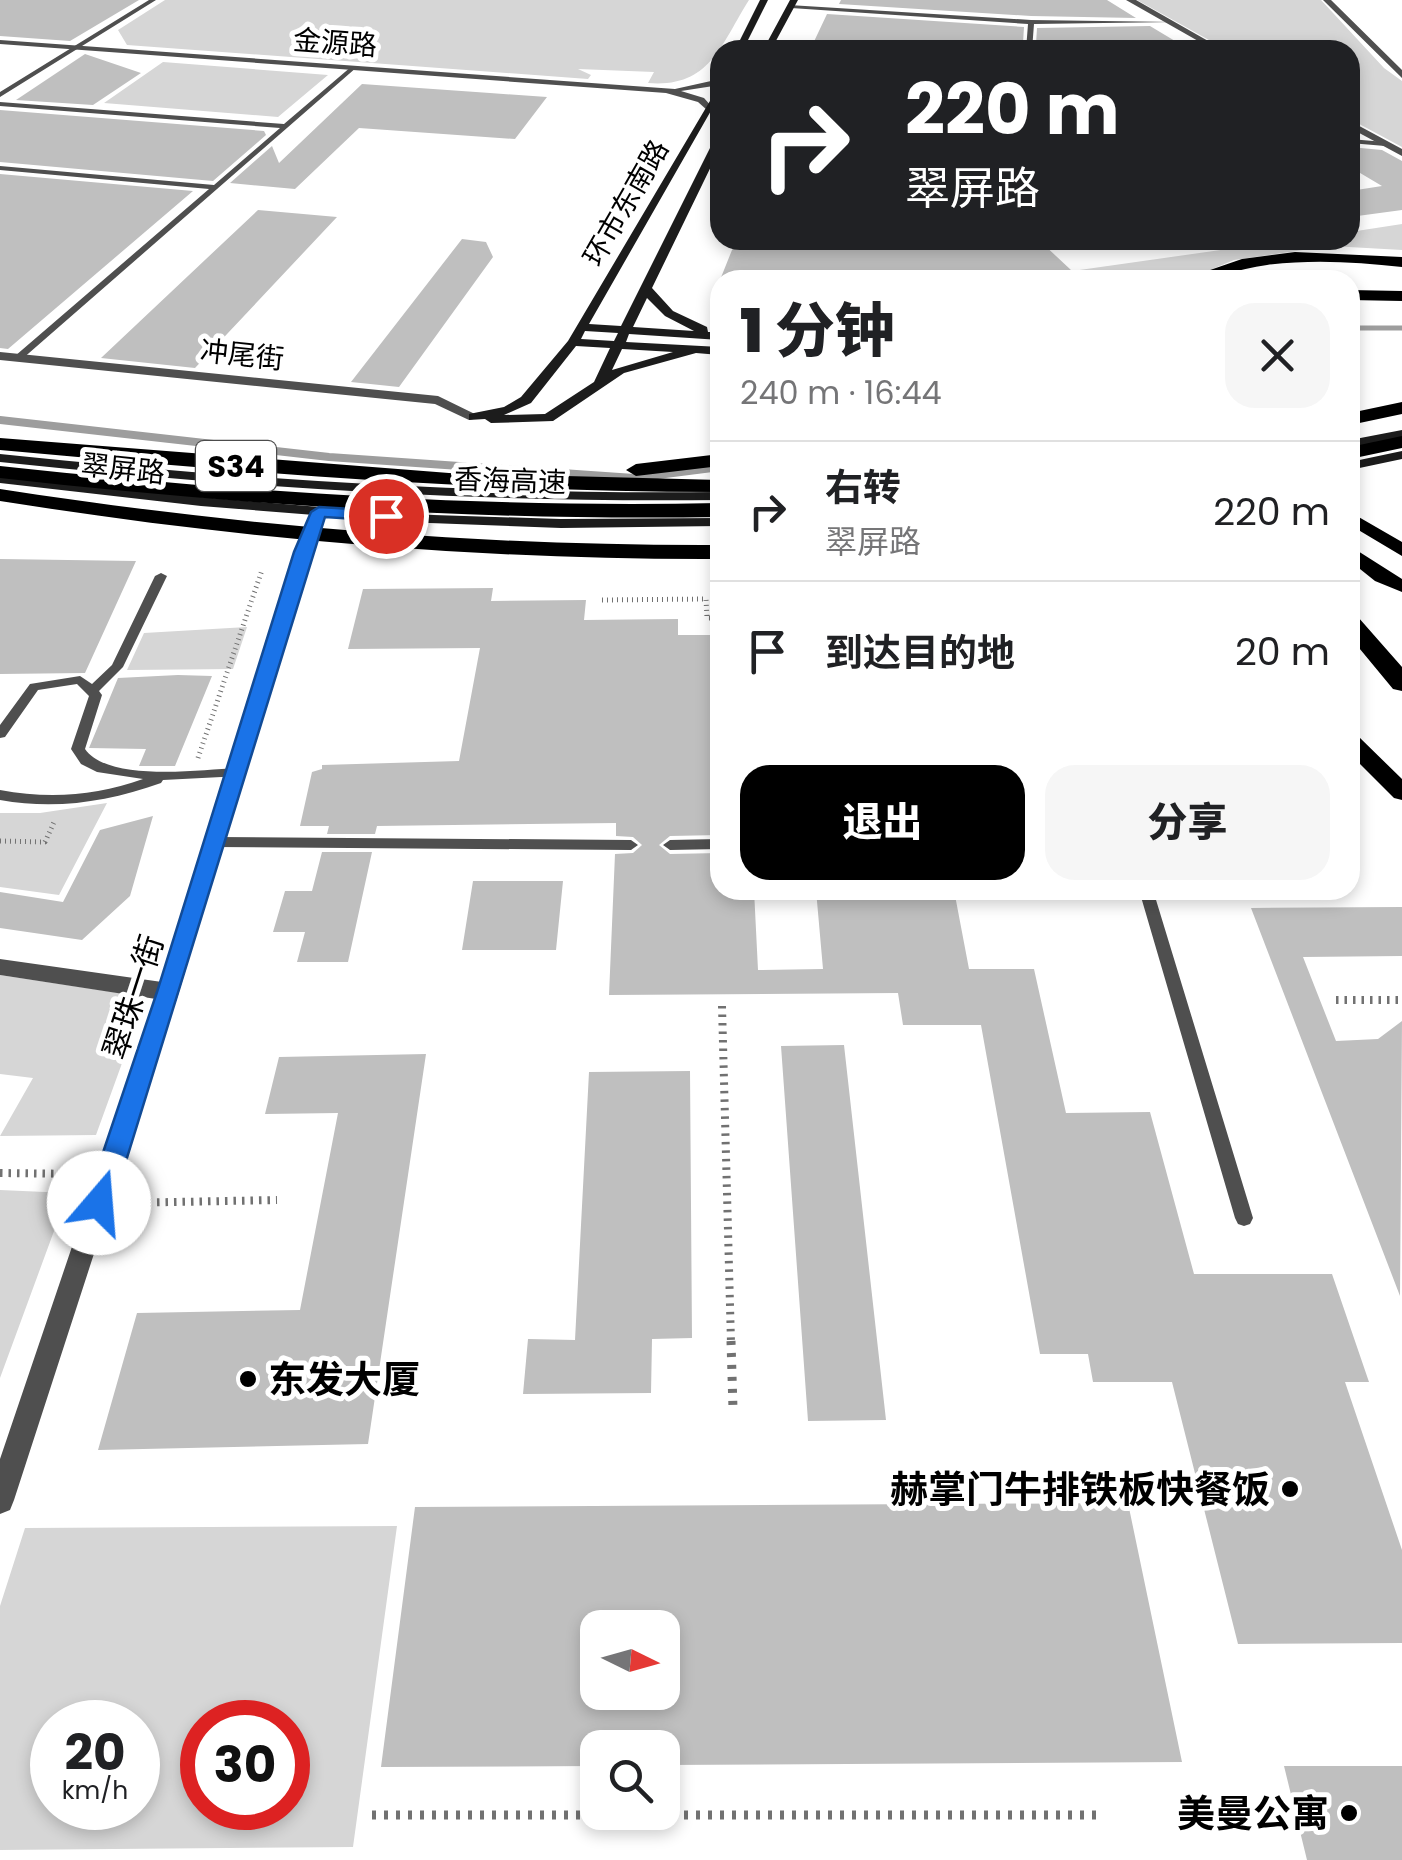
<!DOCTYPE html>
<html lang="zh">
<head>
<meta charset="utf-8">
<style>
	:root { --surface:#fff; --page:#f6f6f6; --text:#202124; --muted:#757577; --line:#e0e0e0; --accent:#000 }
	body { margin:0; font-family:Poppins,"Noto Sans SC",sans-serif; background:var(--page); color:var(--text); height:100vh; display:flex; flex-direction:column; font-size:38px; white-space:nowrap }
	* { box-sizing:border-box; margin:0 }
	p { font-size:32px; color:var(--muted) }
	.icon { flex:none; width:55px; height:55px; fill:none; stroke:currentColor; stroke-width:2; stroke-linecap:round; stroke-linejoin:round }
	.map { position:relative; flex:1; overflow:hidden }
	.panel { position:absolute; left:710px; top:270px; width:650px; height:630px; display:flex; flex-direction:column; background:var(--surface); border-radius:30px; box-shadow:0 5px 15px #0003 }
	.panel>* { flex:none }
	.banner { position:absolute; left:710px; top:40px; width:650px; height:210px; border-radius:30px; box-shadow:0 5px 15px #0003; background:#202124; color:#fff; overflow:hidden }
	.needle { width:65px; rotate:95deg }
	.buttons { position:absolute; left:580px; top:1610px; display:grid; gap:20px }
	.buttons a { display:grid; place-items:center; width:100px; height:100px; border-radius:20px; background:var(--surface); box-shadow:0 5px 15px #0003; font-size:50px }
	.speed { position:absolute; left:30px; top:1700px; display:flex; gap:20px; font-size:50px; font-weight:700; text-align:center }
	.speed>* { display:grid; place-content:center; width:130px; height:130px; border-radius:50%; background:var(--surface); box-shadow:0 5px 15px #0003; line-height:1 }
	.speed small { font-size:25px; font-weight:400 }
	.speed .limit { border:15px solid #d22; background:#fff; color:#111 }
	.pin { position:absolute; display:grid; place-items:center; width:85px; height:85px; color:#fff; margin:-42px; border:5px solid #fff; border-radius:50%; box-shadow:0 2px 10px #0007 }
	.me { position:absolute; width:110px; margin:-55px; rotate:18deg; stroke-linejoin:round; filter:drop-shadow(0 0 8px #0008) }
	.turn { display:flex; align-items:center; gap:35px; height:210px; padding:0 30px; font-size:45px }
	.turn .icon { width:130px; height:130px; stroke-width:2.5 }
	.turn b { display:block; font-size:70px; line-height:85px }
	.round { display:grid; place-items:center; flex:none; width:105px; height:105px; border-radius:30px; background:var(--page) }
	.head { display:flex; align-items:center; justify-content:space-between; height:170px; padding:0 30px }
	h1 { font-size:60px; font-weight:800; line-height:75px }
	.button { display:flex; gap:20px; margin-top:auto; padding:20px 30px }
	.button a { flex:1; height:115px; border-radius:30px; background:var(--accent); color:#fff; font-size:40px; font-weight:800; line-height:115px; text-align:center }
	.button a+a { background:var(--page); color:var(--text) }
	ul { padding:0; list-style:none }
	li { display:flex; align-items:center; gap:30px; height:140px; padding:0 30px; border-top:2px solid var(--line) }
	li div { flex:1 }
	li b { display:block; font-size:38px }
	li em { font-style:normal }
	.map>svg:first-child { display:block }
	.green { fill:#d6d6d6; fill-rule:evenodd }
	.lines { fill:none; stroke-linecap:round; stroke-linejoin:round }
	.stream-far1 { stroke:#9d9d9d; stroke-width:5 }
	.stream { stroke:#9d9d9d; stroke-width:8 }
	.building { fill:#bfbfbf; fill-rule:evenodd }
	.path-far2 { stroke:#717171; stroke-width:5; stroke-dasharray:1 4; stroke-linecap:butt }
	.path-far1 { stroke:#717171; stroke-width:8; stroke-dasharray:2.5 6; stroke-linecap:butt }
	.path { stroke:#717171; stroke-width:9; stroke-dasharray:4 8; stroke-linecap:butt }
	.lane { fill:#4f4f4f; fill-rule:evenodd }
	.street { fill:#4f4f4f; fill-rule:evenodd }
	.secondary { fill:#1c1c1c; fill-rule:evenodd }
	.primary { fill:#000; fill-rule:evenodd }
	.highway { fill:#000; fill-rule:evenodd }
	.route { fill:#1a73e8; stroke:#114b97; stroke-width:2.5 }
	.poi-dot { fill:#000; stroke:#fff; stroke-width:4 }
	.labels { text-anchor:middle; dominant-baseline:central; stroke-width:10; stroke-linejoin:round; paint-order:stroke }
	.far-street-label { font-size:28px; fill:#000; stroke:#fff }
	.shield { fill:#fff; stroke:#4c4c4c; stroke-width:2.5 }
	.shield-label { font-size:30px; font-weight:bold; fill:#000 }
	.street-label { font-size:32px; fill:#000; stroke:#fff }
	.near-poi-label { font-size:38px; font-weight:bold; fill:#000; stroke:#fff; text-anchor:end }
</style>
</head>
<body>
<div class="map">
<svg width="1402" height="1860" viewBox="0 0 1402 1860">
	<rect width="100%" height="100%" fill="#fff"/>
	<!-- green -->
	<path class="green" d="M165,0H749C720,46 710,88 648,83L654,72L578,69L591,75L588,79L127,45L118,30Z
		M1137,0H1321L1384,68L1402,81V147L1350,119V50H1227Z
		M163,62L328,75L278,117L104,103Z
		M1402,224V250L1331,246L1234,260L1186,280H1009L1291,240H1350V232Z
		M247,627L233,669L127,670L144,633Z
		M107,803L59,895L0,887V813H40Z
		M0,975L146,997L96,1135L0,1136L33,1078L0,1074Z
		M0,1190L68,1193L0,1378Z
		M397,1526L353,1847L0,1850V1606L25,1528ZM52,1722H138V1808H52ZM202,1722H288V1808H202Z"/>
	<g class="lines">
		<!-- stream-far1 -->
		<path class="stream-far1" d="M1350,328H1402"/>
		<!-- stream -->
		<path class="stream" d="M0,420L329,457L634,478L720,467"/>
	</g>
	<!-- building -->
	<path class="building" d="M0,0H139L70,41L0,36Z
		M841,0H1107L1136,18L1031,16L839,4Z
		M827,14L1024,27L1023,43H1019L1018,50H810Z
		M1150,26L1190,50H1110V46L1036,44L1037,28Z
		M85,54L141,73L93,105L16,100Z
		M362,84L490,93L547,97L515,139L359,128L295,189L230,183L272,146L279,163Z
		M0,110L264,131L266,135L213,181L0,162Z
		M1350,147L1382,150L1402,161V210L1350,217V191L1382,186L1350,167Z
		M0,174L193,191L8,349L0,348Z
		M258,210L337,217L195,368L101,358Z
		M462,239L486,242L493,257L399,387L351,382Z
		M736,240H836L840,250L848,249L851,240L1041,242L1071,270L997,280H720Z
		M0,559L136,561L85,673L0,674Z
		M493,588L491,601L586,600L584,620L678,619V635H720V835L670,836L659,845L670,854L720,853V890H754L758,970L823,969L816,890H954L969,969H1034L1066,1113L1150,1112L1194,1274H1332L1369,1382H1345L1402,1550V1643L1238,1644L1172,1382H1093L1088,1354H1040L981,1025H903L898,993L609,995L615,854L633,853L642,845L633,837L616,836V823L377,826L375,834H327L329,826H300L312,772L322,769V765L459,761L480,648L348,649L363,589Z
		M178,675L212,676L175,766H139L146,749L89,748L118,678Z
		M153,816L130,896L82,940L0,928V892L63,902L100,830Z
		M322,852H372L348,962H297L305,932H273L285,891H312Z
		M473,881H563L556,950H462Z
		M1402,907V956L1303,957L1336,1041L1378,1039L1402,1021L1400,1296L1251,908Z
		M844,1045L886,1420L808,1421L781,1046Z
		M426,1054L368,1444L98,1450L137,1313L300,1310L338,1113L265,1114L279,1057Z
		M690,1071L692,1338L652,1339L651,1393L523,1394L528,1339L575,1340L589,1072Z
		M1128,1503L1182,1762L662,1765V1748H598V1766L381,1767L415,1507ZM598,1628H662V1692H598Z
		M1284,1766H1402V1860H1307Z"/>
	<g class="lines">
		<!-- path-far2 -->
		<path class="path-far2" d="M602,600L706,599L707,618H720
			M198,758L262,570
			M0,841L45,842L55,820"/>
		<!-- path-far1 -->
		<path class="path-far1" d="M1336,1000H1402
			M722,1006L731,1343
			M0,1173L82,1174
			M123,1203L277,1200"/>
		<!-- path -->
		<path class="path" d="M731,1341L733,1409
			M372,1815H1099"/>
		<!-- lane -->
		<path class="lane" d="M149,0H156L0,97V92Z
			M789,5L1031,20L1174,22L1034,24L1032,50H1026L1028,24L791,8Z
			M352,66L357,67L21,360H15V356L209,189L0,170V166L214,185L280,128L0,106V102L284,124Z
			M1350,139L1385,142L1389,144L1385,146L1350,143Z
			M840,240H848L846,246H840Z
			M161,573L167,576L123,667L99,691L102,695L85,749C108,782 199,770 236,768L243,773L241,776L163,780L161,783C107,802 56,810 0,800V790C49,799 96,796 143,779L97,772L81,764L71,749L89,696L77,684L38,690L5,737L0,738V725L30,684L80,676L92,684L112,665L155,576Z
			M215,837L631,840L638,845L631,850L215,847L208,842Z
			M720,839V849L670,850L663,845L670,840Z
			M1139,890H1153L1253,1218L1250,1224L1244,1226L1238,1224L1235,1218Z"/>
		<!-- street -->
		<path class="street" d="M1126,0H1136L1224,50H1214Z
			M1323,0H1331L1402,70V78Z
			M0,40L675,89L720,79V85L681,91L704,98L712,107L707,110L698,102L666,93L0,44Z
			M1350,121L1402,149V156L1350,128Z
			M0,352L438,396L481,417L469,420L435,404L0,360Z
			M319,507L326,511L311,552L179,992L14,1500L10,1510L0,1514V1459L156,999L0,975V959L162,982L295,552L312,511Z"/>
		<!-- secondary -->
		<path class="secondary" d="M760,0H768L743,50H735Z
			M790,0H798L771,50H763Z
			M720,84V95L589,324L621,326L715,138L720,135V148L652,288L673,311L707,327L708,332H720V340L629,334L626,342L720,347V355L696,353L624,373L553,421L491,423L485,419L469,420V414L504,407L521,397L568,341ZM647,298L665,316L694,331L633,327ZM585,331L618,333L614,341L581,339ZM576,346L610,348L594,382L545,414L504,415L531,403ZM622,349L673,352L612,370Z
			M1402,430V438L1350,448V440Z
			M1402,451V459L1350,470V462Z
			M0,454C240,479 479,495 720,492V500C479,503 240,487 0,462Z
			M0,475L201,497L403,514L561,519L720,518V526L561,528L403,522L201,506L0,483Z"/>
		<!-- primary -->
		<path class="primary" d="M1350,512L1402,542V556L1350,525Z
			M1350,546L1402,579V592L1375,581L1350,561Z
			M1350,734L1358,736L1402,779V800L1394,798L1350,754Z"/>
		<!-- highway -->
		<path class="highway" d="M1295,252L1402,257V267C1357,262 1312,259 1267,265C1238,269 1211,280 1181,280L1242,259Z
			M1350,290L1402,291V301L1350,300Z
			M1402,402V414L1350,425V413Z
			M1402,436V448L1350,459V447Z
			M0,438L449,473L720,480V492C479,492 240,472 0,450Z
			M720,454V466L636,476L626,470L636,464Z
			M0,466C240,492 479,508 720,503V517C479,521 240,505 0,478Z
			M0,489C239,526 478,546 720,545V559C478,560 239,539 0,501Z
			M1350,615L1358,617L1402,667V691L1393,689L1350,637Z"/>
	</g>
	<!-- route -->
	<path class="route" d="M319,507L386,511L394,516L386,521L325,517L113,1203L109,1212L99,1216L90,1212L86,1203L157,992L294,552L311,512Z"/>
	<!-- markers -->
	<g class="poi-dot">
		<circle cx="248" cy="1379" r="10"/>
		<circle cx="1290" cy="1489" r="10"/>
		<circle cx="1349" cy="1813" r="10"/>
	</g>
	<g class="labels">
		<!-- far-street labels -->
		<g class="far-street-label">
			<text transform="translate(335 43) rotate(4)">金源路</text>
			<text transform="translate(626 203) rotate(-60)">环市东南路</text>
			<text transform="translate(242 355) rotate(6)">冲尾街</text>
			<text transform="translate(123 469) rotate(6)">翠屏路</text>
			<text transform="translate(510 481) rotate(2)">香海高速</text>
		</g>
		<!-- shield labels -->
		<rect class="shield" x="196" y="441" width="80" height="50" rx="8"/>
		<g class="shield-label">
			<text x="236" y="466">S34</text>
		</g>
		<!-- street labels -->
		<g class="street-label">
			<text transform="translate(133 997) rotate(-72)">翠珠一街</text>
		</g>
		<!-- near-poi labels -->
		<g class="near-poi-label">
			<text x="268" y="1379" text-anchor="start">东发大厦</text>
			<text x="1270" y="1489">赫掌门牛排铁板快餐饭</text>
			<text x="1329" y="1813">美曼公寓</text>
		</g>
	</g>
</svg>
<div class="buttons">
<a><svg class="needle" viewBox="-14 -14 28 28"><path d="M0-13l5 13h-10z" fill="#e53935"/><path d="M0 13l5-13h-10z" fill="#757577"/></svg></a>
<a><svg class="icon" aria-label="search" viewBox="0 0 24 24"><circle cx="10" cy="10" r="6"/><path d="M15 15l6 6"/></svg></a>
</div>
<div class="speed"><div>20<small>km/h</small></div><div class="limit">30</div></div>
<div class="pin" style="left:386px;top:516px;background:#d93025"><svg class="icon" aria-label="arrive" viewBox="0 0 24 24"><path d="M6 21V4h12l-3 4 3 4H6"/></svg></div>
<svg class="me" style="left:99px;top:1203px" viewBox="-20 -20 40 40"><circle r="19" fill="#fff"/><path d="M0-13L10 11 0 6-10 11z" fill="#1a73e8"/></svg>
<div class="banner">
<div class="turn"><svg class="icon" aria-label="right" viewBox="0 0 24 24"><path d="M7 20v-9h11M14 6l5 5-5 5"/></svg><div><b>220 m</b>翠屏路</div></div>
</div>
<section class="panel">
<div class="head"><div><h1>1 分钟</h1><p>240 m · 16:44</p></div><a class="round"><svg class="icon" aria-label="close" viewBox="0 0 24 24"><path d="M6 6l12 12M18 6L6 18"/></svg></a></div>
<ul>
<li><svg class="icon" aria-label="right" viewBox="0 0 24 24"><path d="M7 20v-9h11M14 6l5 5-5 5"/></svg><div><b>右转</b><p>翠屏路</p></div><em>220 m</em></li>
<li><svg class="icon" aria-label="arrive" viewBox="0 0 24 24"><path d="M6 21V4h12l-3 4 3 4H6"/></svg><div><b>到达目的地</b></div><em>20 m</em></li>
</ul>
<div class="button"><a>退出</a><a>分享</a></div>
</section>
</div>
</body>
</html>
